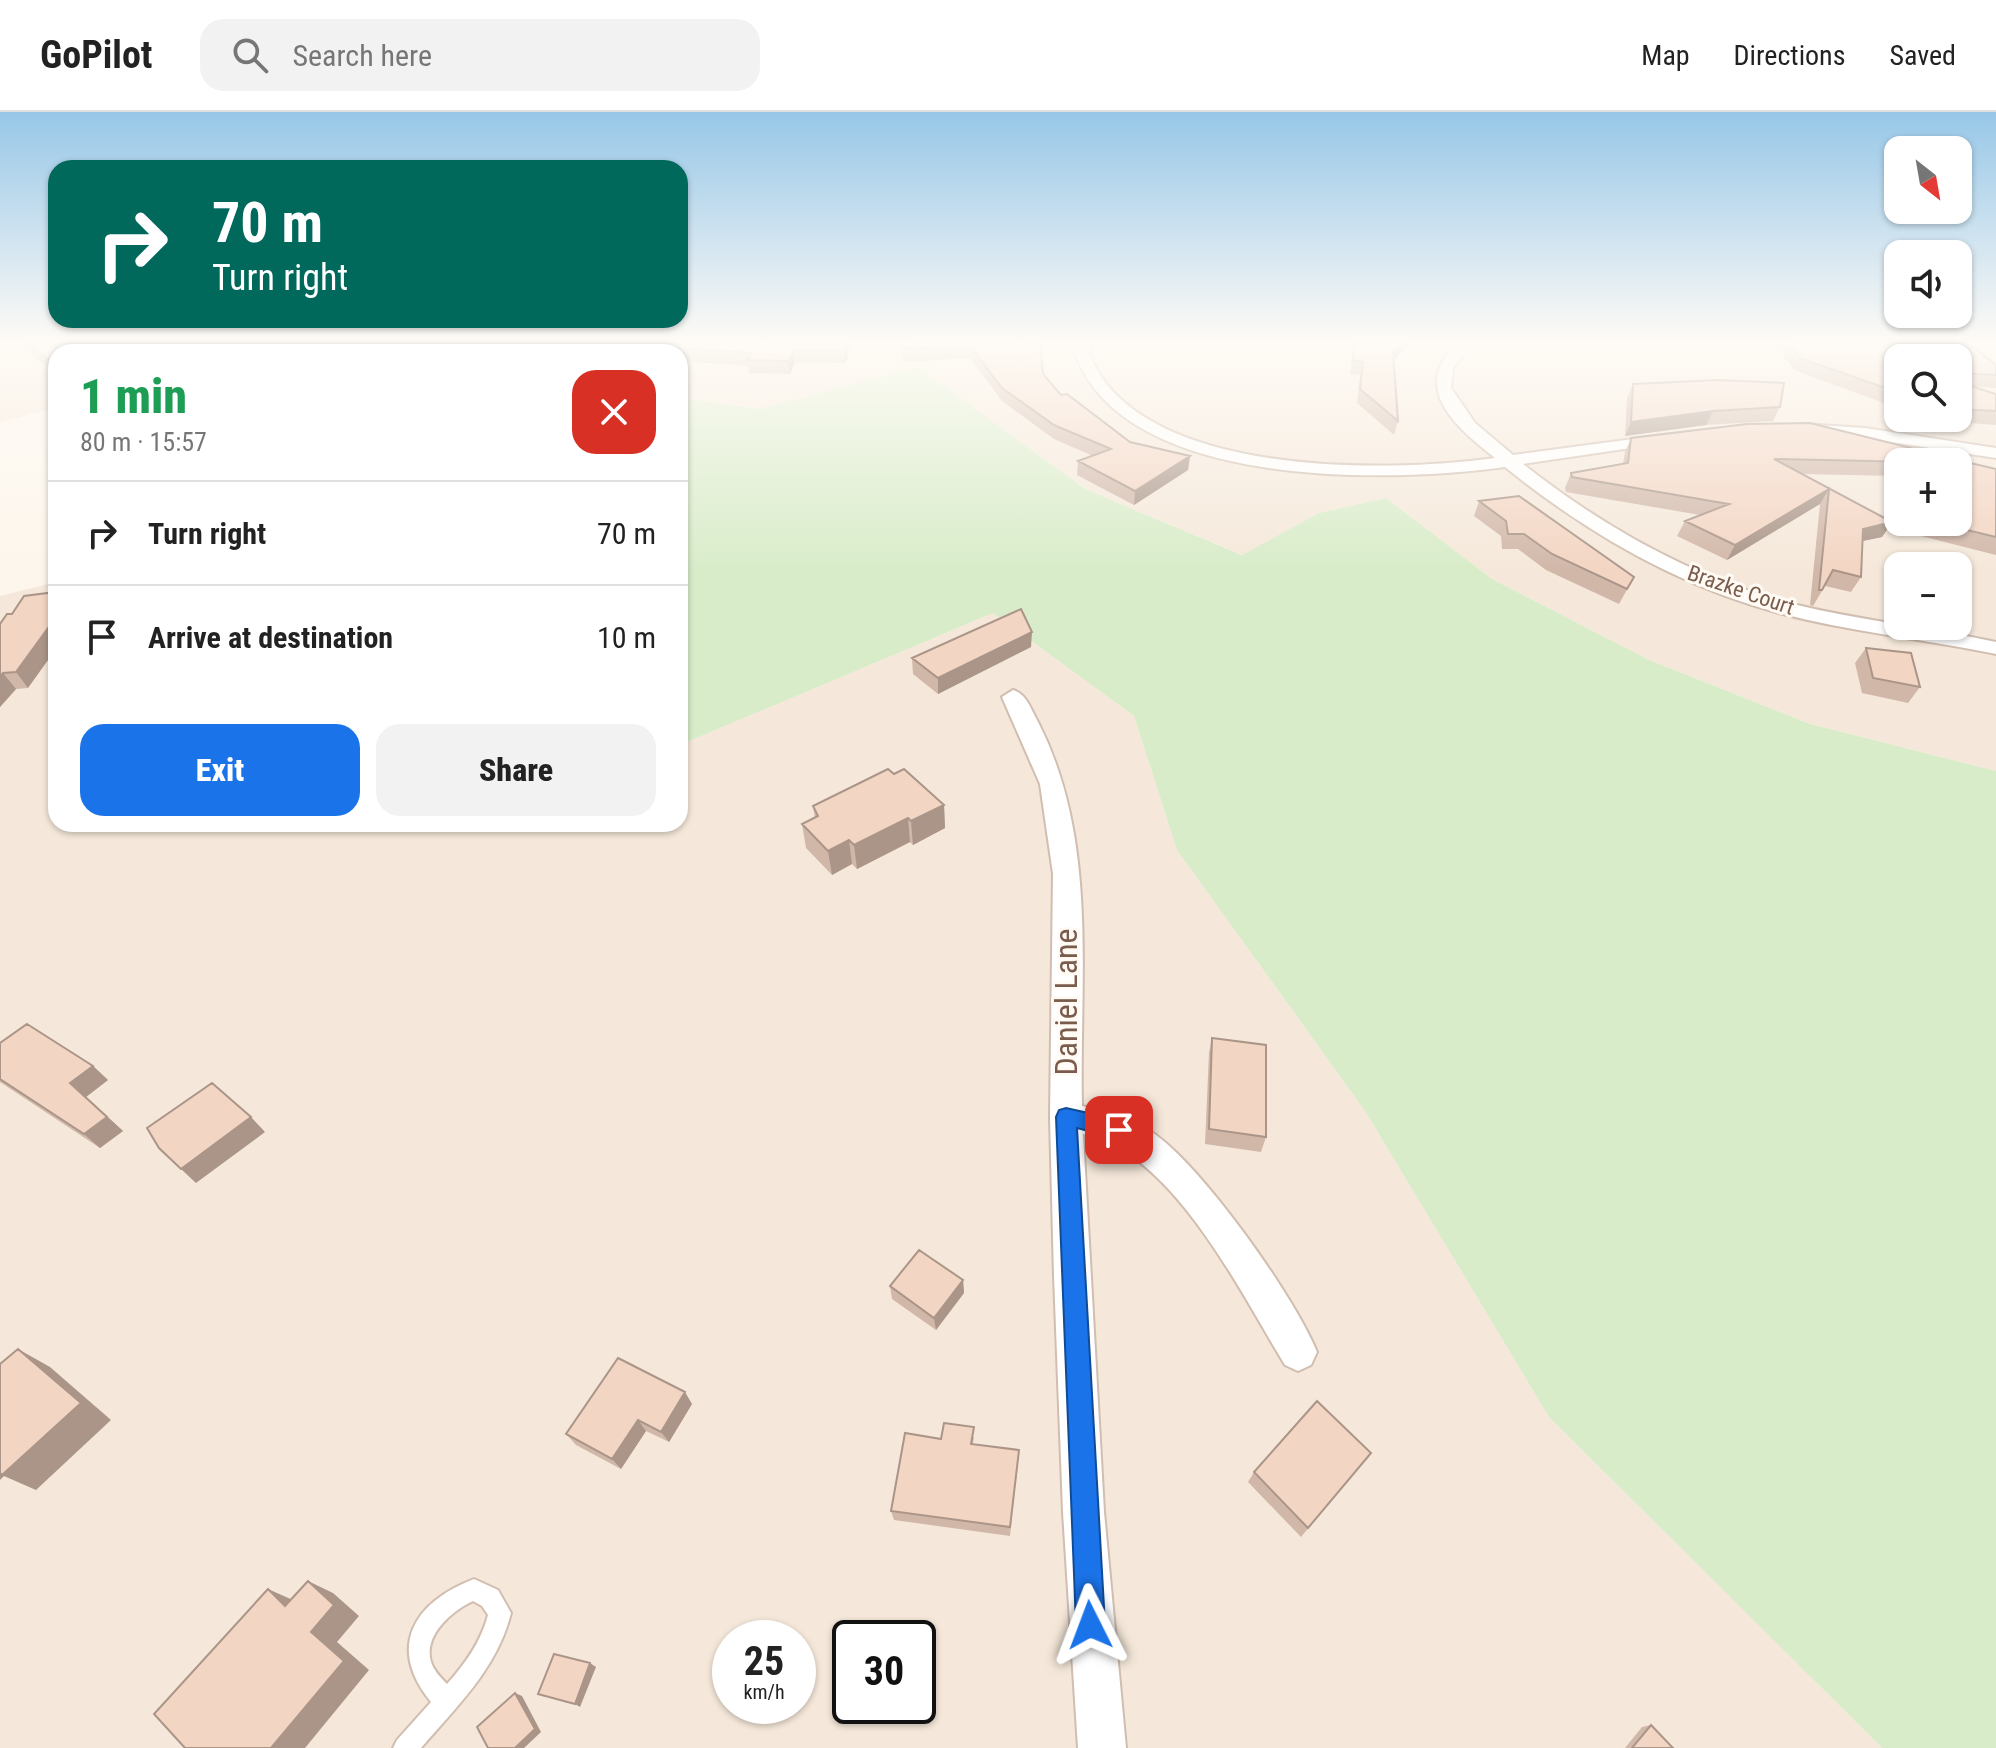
<!DOCTYPE html>
<html lang="en">
<head>
<meta charset="utf-8">
<style>
	:root { --surface:#fff; --page:#f2f2f2; --text:#222; --muted:#767676; --line:#e0e0e0; --accent:#1a73e8 }
	body { margin:0; font-family:"Roboto Condensed",sans-serif; background:var(--page); color:var(--text); height:100vh; display:flex; flex-direction:column; font-size:30px; white-space:nowrap }
	* { box-sizing:border-box; margin:0 }
	p { font-size:26px; color:var(--muted) }
	.icon { flex:none; width:44px; height:44px; fill:none; stroke:currentColor; stroke-width:2; stroke-linecap:round; stroke-linejoin:round }
	.map { position:relative; flex:1; overflow:hidden }
	.sheet { position:absolute; left:48px; top:232px; width:640px; height:488px; display:flex; flex-direction:column; background:var(--surface); border-radius:24px; box-shadow:0 2px 6px #0004 }
	.sheet>* { flex:none }
	.hud { position:absolute; left:48px; top:48px; width:640px; height:168px; border-radius:24px; box-shadow:0 2px 6px #0004; background:#00695c; color:#fff; overflow:hidden }
	.needle { width:52px; rotate:149deg }
	.fabs { position:absolute; left:1884px; top:24px; display:grid; gap:16px }
	.fabs a { display:grid; place-items:center; width:88px; height:88px; border-radius:16px; background:var(--surface); box-shadow:0 2px 6px #0004; font-size:40px }
	.speed { position:absolute; left:712px; top:1508px; display:flex; gap:16px; font-size:40px; font-weight:700; text-align:center }
	.speed>* { display:grid; place-content:center; width:104px; height:104px; border-radius:50%; background:var(--surface); box-shadow:0 2px 6px #0004; line-height:1 }
	.speed small { font-size:20px; font-weight:400 }
	.speed .limit { border:4px solid #111; border-radius:12px; background:#fff; color:#111 }
	.pin { position:absolute; display:grid; place-items:center; width:68px; height:68px; color:#fff; margin:-34px; border-radius:16px; box-shadow:0 4px 12px #0006 }
	.me { position:absolute; width:88px; margin:-44px; rotate:357deg; stroke-linejoin:round; filter:drop-shadow(0 0 6px #0008) }
	.turn { display:flex; align-items:center; gap:28px; height:168px; padding:0 32px; font-size:36px }
	.turn .icon { width:104px; height:104px; stroke-width:2.5 }
	.turn b { display:block; font-size:56px; line-height:68px }
	.round { display:grid; place-items:center; flex:none; width:84px; height:84px; border-radius:24px; background:var(--page) }
	.summary { display:flex; align-items:center; justify-content:space-between; height:136px; padding:0 32px }
	h1 { font-size:48px; font-weight:800; line-height:60px; color:#1e9e55 }
	.cta { display:flex; gap:16px; margin-top:auto; padding:16px 32px }
	.cta a { flex:1; height:92px; border-radius:24px; background:var(--accent); color:#fff; font-size:32px; font-weight:800; line-height:92px; text-align:center }
	.cta a+a { background:var(--page); color:var(--text) }
	ul { padding:0; list-style:none }
	li { display:flex; align-items:center; gap:24px; height:104px; padding:0 32px; border-top:2px solid var(--line) }
	li div { flex:1 }
	li b { display:block; font-size:30px }
	li em { font-style:normal }
	header { display:flex; align-items:center; gap:48px; box-sizing:border-box; height:112px; padding:0 40px; background:var(--surface); border-bottom:2px solid var(--line) }
	header strong { font-size:38px }
	nav { display:flex; gap:44px; margin-inline-start:auto; font-size:28px }
	.search { width:560px; height:72px; background:var(--page); display:flex; align-items:center; gap:20px; box-sizing:border-box; padding:0 28px; border-radius:24px; color:var(--muted); font-size:30px }
	.map>svg:first-child { display:block }
	.residential { fill:#f5e8da; fill-rule:evenodd }
	.green { fill:#d8ecc9 }
	.lines { fill:none; stroke-linecap:round; stroke-linejoin:round }
	.lane-casing { stroke:#d1beb0; stroke-width:4 }
	.street-casing { stroke:#d1beb0; stroke-width:4 }
	.lane { fill:#fff; fill-rule:evenodd }
	.street { fill:#fff; fill-rule:evenodd }
	.wall { fill:#d1b7a8; fill-rule:evenodd }
	.shaded-wall { fill:#aa9588 }
	.building { fill:#f3d5c3; stroke:#aa9588; stroke-width:2 }
	.route { fill:#1a73e8; stroke:#114b97; stroke-width:2 }
	.labels { text-anchor:middle; dominant-baseline:central; stroke-width:6; stroke-linejoin:round; paint-order:stroke }
	.far-street-label { font-size:22px; fill:#7a5c4d; stroke:#fffaf3 }
	.near-street-label { font-size:32px; fill:#7a5c4d; stroke:#fffaf3 }
</style>
</head>
<body>
<header>
<strong>GoPilot</strong>
<div class="search"><svg class="icon" aria-label="search" viewBox="0 0 24 24"><circle cx="10" cy="10" r="6"/><path d="M15 15l6 6"/></svg>Search here</div>
<nav><a>Map</a><a>Directions</a><a>Saved</a></nav>
</header>
<div class="map">
<svg width="1996" height="1636" viewBox="0 0 1996 1636">
	<rect width="100%" height="100%" fill="#fdf6ec"/>
	<!-- residential -->
	<path class="residential" d="M0,231H184L198,240H56V296L0,310Z
		M524,231H1996V659L1810,612L1649,548L1492,467L1386,386L1319,401L1243,443L1085,377L918,255L759,297L680,286V240H530ZM1898,246H1958V306H1898ZM1898,350H1958V410H1898ZM1898,454H1958V514H1898Z
		M56,470V712H680V633L993,501L1134,604L1177,738L1365,999L1549,1305L1882,1636H0V484ZM730,1526H798V1594H730ZM850,1526H918V1594H850Z"/>
	<!-- green -->
	<path class="green" d="M918,255L1085,377L1242,443L1319,401L1386,386L1492,467L1649,548L1810,612L1996,659V1636H1882L1549,1305L1365,999L1177,738L1134,604L993,501L680,633V286L759,297Z"/>
	<g class="lines">
		<!-- lane casing -->
		<g class="lane-casing">
			<path id="lane" d="M474,1467L498,1478L511,1501C497,1557 457,1594 421,1636H393L397,1628L431,1590C386,1535 414,1490 474,1467ZM473,1489L482,1494L488,1503C481,1530 465,1552 447,1572C441,1566 434,1559 431,1550C423,1523 452,1499 473,1489Z"/>
		</g>
		<!-- street casing -->
		<g class="street-casing">
			<path id="street" d="M1079,231H1093L1089,241C1136,366 1387,361 1495,346C1456,315 1409,276 1458,231H1473L1453,256L1451,276L1475,311L1513,343L1671,322L1673,326L1665,331L1523,352C1603,415 1695,467 1793,492C1862,509 1927,515 1996,530V542C1924,527 1850,520 1779,501C1678,474 1587,421 1505,355C1389,371 1123,378 1075,241Z
				M1803,312L1865,316L1996,336V346L1865,326L1797,320V314Z
				M1013,578C1027,582 1031,598 1038,610C1099,729 1079,865 1082,994C1109,999 1134,1007 1156,1023C1205,1059 1294,1184 1317,1240L1311,1253L1298,1259L1285,1253C1240,1180 1173,1040 1083,1022L1104,1400L1126,1636H1078L1063,1400L1054,1164L1050,1006L1053,762L1040,672L1002,585Z"/>
		</g>
		<!-- lane -->
		<use href="#lane" class="lane"/>
		<!-- street -->
		<use href="#street" class="street"/>
	</g>
	<!-- wall -->
	<path class="wall" d="M13,231H92L56,240V260Z
		M601,231H853L845,251L795,250L790,262L749,261L748,254L680,249V240H628L603,236Z
		M1040,231L1043,262L1061,283L1130,330L1190,344L1188,358L1134,393L1077,363L1078,349L1093,344L1054,327L1002,289L970,246L903,250L902,237Z
		M1353,231H1411L1394,248L1398,309L1394,323L1357,291L1360,263L1350,262Z
		M1718,231H1745L1730,235Z
		M1769,231H1968L1996,253V276L1976,275L1996,282V313L1887,305L1889,293L1794,258L1778,237ZM1898,246H1958V306H1898Z
		M1633,272L1780,295L1773,309L1706,313L1625,324L1627,286Z
		M1631,326L1898,350V364L1802,362L1892,410L1882,425L1862,429L1861,465L1851,480L1825,474L1813,494L1810,493L1820,392L1727,448L1677,424L1685,409L1700,403L1566,380L1565,376L1571,361L1623,352L1625,340Z
		M1966,350L1996,357V443L1917,423L1919,410H1958V362Z
		M1479,389L1634,465L1619,492L1546,458L1518,437H1502L1501,424L1474,404Z
		M0,512L28,576L16,577L0,595Z
		M1031,535L938,582L913,562L912,546Z
		M1866,536L1920,575L1908,591L1862,581L1855,551Z
		M894,662L944,693L945,716L913,733L910,730L857,757L852,752L832,763L806,736L802,712L815,706L813,694Z
		M1212,926L1266,1025L1261,1040L1205,1032L1209,941Z
		M0,931L93,954L108,968L86,985L123,1019L100,1036L0,970Z
		M963,1168L964,1181L936,1218L892,1187L890,1174Z
		M692,1292L669,1330L646,1319L621,1357L576,1333L566,1322Z
		M974,1325L973,1332L1018,1349L1010,1424L894,1408L891,1399L941,1327Z
		M1371,1341L1301,1425L1248,1370L1254,1360Z
		M1651,1613L1673,1636H1625L1642,1615Z"/>
	<!-- shaded-wall -->
	<path class="shaded-wall" d="M847,231H853L845,251L844,239Z
		M1402,231H1411L1390,252L1393,239Z
		M1732,231H1745L1730,235Z
		M96,233L100,240H91L88,235Z
		M794,238L795,250L790,262L788,249Z
		M1713,299L1706,313L1625,324L1631,310Z
		M1190,344L1188,358L1134,393L1135,379Z
		M1829,377L1820,392L1727,448L1735,433Z
		M1892,410L1882,425L1853,431L1863,417Z
		M56,505V537L28,576L16,560Z
		M1032,520L1031,535L938,582V566Z
		M3,561L16,577L0,595V565Z
		M944,693L945,716L913,733L911,709Z
		M908,706L910,730L857,757L854,733Z
		M849,728L852,752L832,763L828,739Z
		M93,954L108,968L86,985L123,1019L100,1036L84,1022L70,971Z
		M251,1005L265,1020L196,1071L181,1057Z
		M963,1168L964,1181L936,1218L934,1206Z
		M18,1237L50,1255L111,1308L36,1378L4,1364L0,1368V1351Z
		M685,1280L692,1292L669,1330L661,1320Z
		M638,1308L646,1319L621,1357L612,1347Z
		M308,1469L333,1481L359,1504L337,1530L369,1558L305,1636H271Z
		M268,1477L295,1489L285,1494Z
		M590,1551L596,1555L580,1595L575,1592Z
		M515,1581L522,1584L541,1620L524,1636H515Z"/>
	<!-- building -->
	<path class="building" d="M24,231H92L96,233L88,235L96,240H56V252Z
		M649,231H847L844,239L794,238L788,249L747,248L751,241L668,236L671,234Z
		M915,231H1040L1043,262L1061,283L1067,282L1130,330L1190,344L1135,379L1078,349L1111,337L1054,313L1002,276L970,234L902,237Z
		M1355,231H1402L1393,239L1398,309L1360,277L1363,250L1353,249Z
		M1789,231H1968L1996,253V263L1958,261V246H1898V292H1895L1897,280L1800,246Z
		M1718,268L1784,271L1780,295L1713,299L1631,310L1633,272Z
		M1958,270L1996,282V299L1958,297Z
		M1810,311L1919,338L1917,350L1774,347L1892,410L1863,417L1861,465L1833,458L1822,478H1819L1829,377L1735,433L1685,409L1729,392L1572,365L1571,361L1628,351L1631,326L1747,312Z
		M1966,350L1996,357V425L1934,410H1958V368Z
		M1519,384L1634,465L1627,477L1552,442L1524,422H1508L1506,409L1479,389Z
		M56,480V505L16,560L3,561L0,565V512L7,502H12L24,484Z
		M1021,497L1032,520L938,566L912,546Z
		M1866,536L1911,541L1920,575L1873,566Z
		M888,657L894,662L904,657L944,693L911,709L908,706L854,733L849,728L828,739L802,712L818,704L813,694Z
		M27,912L93,954L70,971L107,1005L84,1022L0,967V931Z
		M1212,926L1266,933V1025L1209,1017Z
		M212,971L251,1005L181,1057L159,1036L147,1016Z
		M919,1138L963,1168L934,1206L890,1174Z
		M18,1237L81,1291L2,1363L0,1361V1252Z
		M618,1246L685,1280L661,1320L638,1308L612,1347L566,1322Z
		M1317,1289L1371,1341L1308,1416L1254,1360Z
		M944,1311L974,1315L971,1332L1019,1338L1010,1415L891,1399L905,1321L941,1327Z
		M308,1469L334,1493L311,1520L344,1549L271,1636H185L154,1602L268,1477L285,1494Z
		M554,1542L590,1551L575,1592L538,1582Z
		M515,1581L535,1617L515,1636H488L477,1615Z
		M1651,1613L1673,1636H1632Z"/>
	<!-- sky -->
	<linearGradient id="sky" x2="0" y2="1"><stop stop-color="#97c7e8"/><stop offset="0.5" stop-color="#fefbf6"/><stop offset="1" stop-color="#fefbf6" stop-opacity="0"/></linearGradient>
	<rect width="1996" height="460" fill="url(#sky)"/>
	<!-- route -->
	<path class="route" d="M1066,996L1119,1008L1126,1011L1129,1018L1126,1024L1119,1027L1077,1016L1105,1513L1101,1524L1090,1528L1080,1524L1076,1513L1056,1005L1059,998Z"/>
	<g class="labels">
		<!-- far-street labels -->
		<g class="far-street-label">
			<text transform="translate(1741 478) rotate(19)">Brazke Court</text>
		</g>
		<!-- near-street labels -->
		<g class="near-street-label">
			<text transform="translate(1066 890) rotate(-90)">Daniel Lane</text>
		</g>
	</g>
</svg>
<div class="fabs">
<a><svg class="needle" viewBox="-14 -14 28 28"><path d="M0-13l5 13h-10z" fill="#e53935"/><path d="M0 13l5-13h-10z" fill="#767676"/></svg></a>
<a><svg class="icon" aria-label="sound" viewBox="0 0 24 24"><path d="M4 9h4l5-4v14l-5-4H4zM17 9q2 3 0 6"/></svg></a>
<a><svg class="icon" aria-label="search" viewBox="0 0 24 24"><circle cx="10" cy="10" r="6"/><path d="M15 15l6 6"/></svg></a>
<a>+</a>
<a>−</a>
</div>
<div class="speed"><div>25<small>km/h</small></div><div class="limit">30</div></div>
<div class="pin" style="left:1119px;top:1018px;background:#d93025"><svg class="icon" aria-label="arrive" viewBox="0 0 24 24"><path d="M6 21V4h12l-3 4 3 4H6"/></svg></div>
<svg class="me" style="left:1090px;top:1513px" viewBox="-20 -20 40 40"><path d="M0-17L14 15 0 8-14 15z" fill="#1a73e8" stroke="#fff" stroke-width="4"/></svg>
<div class="hud">
<div class="turn"><svg class="icon" aria-label="right" viewBox="0 0 24 24"><path d="M7 20v-9h11M14 6l5 5-5 5"/></svg><div><b>70 m</b>Turn right</div></div>
</div>
<section class="sheet">
<div class="summary"><div><h1>1 min</h1><p>80 m · 15:57</p></div><a class="round" style="background:#d93025;color:#fff"><svg class="icon" aria-label="close" viewBox="0 0 24 24"><path d="M6 6l12 12M18 6L6 18"/></svg></a></div>
<ul>
<li><svg class="icon" aria-label="right" viewBox="0 0 24 24"><path d="M7 20v-9h11M14 6l5 5-5 5"/></svg><div><b>Turn right</b></div><em>70 m</em></li>
<li><svg class="icon" aria-label="arrive" viewBox="0 0 24 24"><path d="M6 21V4h12l-3 4 3 4H6"/></svg><div><b>Arrive at destination</b></div><em>10 m</em></li>
</ul>
<div class="cta"><a>Exit</a><a>Share</a></div>
</section>
</div>
</body>
</html>
